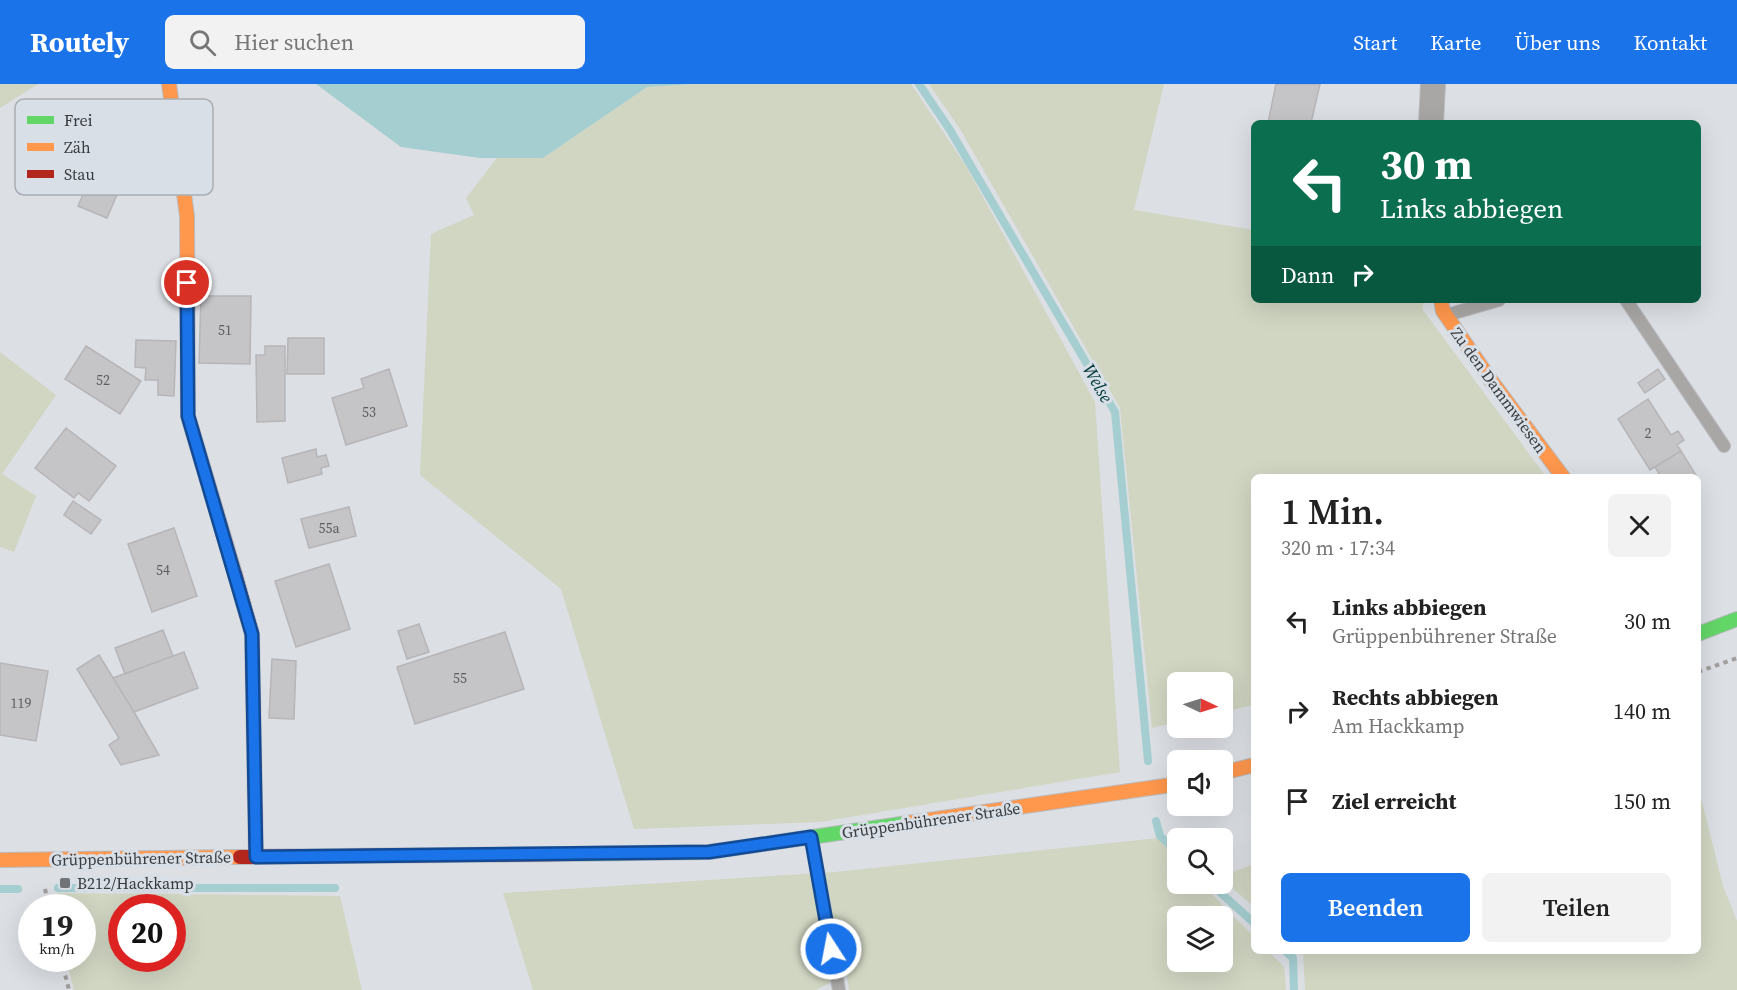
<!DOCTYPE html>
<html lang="de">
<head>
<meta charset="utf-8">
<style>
	:root { --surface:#fff; --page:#f2f2f2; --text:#222; --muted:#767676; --accent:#1a73e8 }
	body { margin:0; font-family:"Source Serif 4",serif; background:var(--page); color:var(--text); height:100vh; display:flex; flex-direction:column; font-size:22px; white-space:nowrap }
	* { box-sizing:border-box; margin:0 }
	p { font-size:20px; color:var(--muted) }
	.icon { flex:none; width:33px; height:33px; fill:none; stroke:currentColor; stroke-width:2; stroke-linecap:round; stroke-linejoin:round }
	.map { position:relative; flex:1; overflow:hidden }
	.panel { position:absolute; left:1251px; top:390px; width:450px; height:480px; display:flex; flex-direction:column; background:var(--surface); border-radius:9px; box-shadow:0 6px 24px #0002 }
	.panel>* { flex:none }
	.hud { position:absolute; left:1251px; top:36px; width:450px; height:183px; border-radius:9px; box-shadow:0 6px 24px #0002; background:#0b6e4f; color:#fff; overflow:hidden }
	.needle { width:39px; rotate:94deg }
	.buttons { position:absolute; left:1167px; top:588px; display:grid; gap:12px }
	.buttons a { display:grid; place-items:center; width:66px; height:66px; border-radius:9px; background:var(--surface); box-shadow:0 6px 24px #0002; font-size:30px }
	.speed { position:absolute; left:18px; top:810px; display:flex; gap:12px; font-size:30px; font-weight:700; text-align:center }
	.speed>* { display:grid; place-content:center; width:78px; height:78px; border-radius:50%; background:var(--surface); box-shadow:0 6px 24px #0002; line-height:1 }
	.speed small { font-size:15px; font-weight:400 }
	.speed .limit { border:9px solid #d22; background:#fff; color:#111 }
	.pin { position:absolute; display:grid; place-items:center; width:51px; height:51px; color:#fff; margin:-26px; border:3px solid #fff; border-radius:50%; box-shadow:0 2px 6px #0007 }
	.me { position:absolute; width:66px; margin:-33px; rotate:349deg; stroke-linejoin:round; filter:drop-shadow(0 0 4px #0008) }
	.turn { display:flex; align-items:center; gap:21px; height:126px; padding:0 30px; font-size:27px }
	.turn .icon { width:78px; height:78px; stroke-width:2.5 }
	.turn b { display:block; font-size:42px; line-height:51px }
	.then { display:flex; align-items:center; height:57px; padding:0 30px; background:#0003; gap:12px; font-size:22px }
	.round { display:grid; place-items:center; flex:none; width:63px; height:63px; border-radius:9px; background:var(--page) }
	.summary { display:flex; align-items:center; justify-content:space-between; height:102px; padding:0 30px }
	h1 { font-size:36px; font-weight:600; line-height:45px }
	.primary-button { display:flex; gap:12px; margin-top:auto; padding:12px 30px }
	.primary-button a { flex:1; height:69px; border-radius:9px; background:var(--accent); color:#fff; font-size:24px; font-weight:600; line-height:69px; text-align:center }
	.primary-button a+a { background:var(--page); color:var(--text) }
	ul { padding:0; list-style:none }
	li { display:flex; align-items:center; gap:18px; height:90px; padding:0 30px }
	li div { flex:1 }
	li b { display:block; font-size:22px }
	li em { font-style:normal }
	header { display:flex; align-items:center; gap:36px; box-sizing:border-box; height:84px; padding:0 30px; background:var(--accent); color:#fff }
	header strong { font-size:28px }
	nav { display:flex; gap:33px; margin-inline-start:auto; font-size:21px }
	.search { width:420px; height:54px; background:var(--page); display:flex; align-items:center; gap:15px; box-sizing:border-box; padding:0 21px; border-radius:9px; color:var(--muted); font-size:22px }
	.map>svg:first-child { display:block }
	.green { fill:#d0d6c2; fill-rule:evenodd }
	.water { fill:#a5ced0 }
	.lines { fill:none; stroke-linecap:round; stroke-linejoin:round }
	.stream { stroke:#a5ced0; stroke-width:8 }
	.building { fill:#c5c4c7; stroke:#b6b5b8; stroke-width:1.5 }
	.lane-casing { stroke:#b9bbbf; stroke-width:14 }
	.street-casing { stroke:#b9bbbf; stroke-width:26 }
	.fast-casing { stroke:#b9bbbf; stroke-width:16 }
	.slow-casing { stroke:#b9bbbf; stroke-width:16 }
	.jam-casing { stroke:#b9bbbf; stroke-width:16 }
	.path { stroke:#a09f9e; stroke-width:4; stroke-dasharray:4.5 4.5; stroke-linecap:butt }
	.lane { stroke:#a8a7a5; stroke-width:12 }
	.street { stroke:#a8a7a5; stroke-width:24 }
	.fast { stroke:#63d668; stroke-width:14 }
	.slow { stroke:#ff974d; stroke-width:14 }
	.jam { stroke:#b3261e; stroke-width:14 }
	.route-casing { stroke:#114b97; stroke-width:15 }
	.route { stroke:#1a73e8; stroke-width:10 }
	.poi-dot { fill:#717478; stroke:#d8dfe7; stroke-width:2 }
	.labels { text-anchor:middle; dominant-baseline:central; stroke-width:6; stroke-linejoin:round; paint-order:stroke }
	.number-label { font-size:14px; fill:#5b5d60 }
	.street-label { font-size:16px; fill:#383b3e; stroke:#d8dfe7 }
	.poi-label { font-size:16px; fill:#383b3e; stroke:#d8dfe7; text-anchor:start }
	.water-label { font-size:18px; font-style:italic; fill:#023b3b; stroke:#d8dfe7 }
	.key { fill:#d8dfe7; stroke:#a8aeb4; stroke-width:1.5 }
	.key-label { font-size:16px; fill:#383b3e }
</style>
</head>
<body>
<header>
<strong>Routely</strong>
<div class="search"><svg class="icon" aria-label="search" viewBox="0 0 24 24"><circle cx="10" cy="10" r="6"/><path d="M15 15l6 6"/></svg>Hier suchen</div>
<nav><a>Start</a><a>Karte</a><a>Über uns</a><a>Kontakt</a></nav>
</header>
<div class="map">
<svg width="1737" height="906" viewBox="0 0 1737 906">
	<rect width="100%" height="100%" fill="#dcdfe4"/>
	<!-- green -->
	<path class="green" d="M0,0H38L0,24Z
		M693,0H911L966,82L1095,318L1120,688L820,738L634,745L561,505L420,391L431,150L474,131L466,114L497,74H543L647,3Z
		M929,0H1164L1134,126L1254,146V216H1423V226L1546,393H1254V621L1223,628L1222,598H1178L1177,638L1152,644L1120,324L960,45Z
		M0,268L56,311L2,390L36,412L14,468L0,463Z
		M1698,702L1723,802L1737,837V906H1305L1303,867H1698Z
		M1158,754L1177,774L1178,800H1202L1254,853V867H1268L1284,883L1286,906H849L847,891L815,906H533L503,809L835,788ZM1178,832H1222V878H1178Z
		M1254,780V823L1223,796L1222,792Z
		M57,809L340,812L362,906H74L66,875L82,874V824L57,823ZM122,824H172V874H122Z"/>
	<!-- water -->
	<path class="water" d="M316,0H693L647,3L543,74H480L401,63Z"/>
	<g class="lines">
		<!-- stream -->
		<path class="stream" d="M919,0L950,46L1115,328L1148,677
			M1156,737L1160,752L1178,768
			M1211,800L1254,839
			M58,804H335
			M0,805H18
			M1285,867L1293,874L1294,906"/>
	</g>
	<!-- building -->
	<path class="building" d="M1276,0H1320L1311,39H1268Z
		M93,87L122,99L107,134L78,122Z
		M201,212H251L250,280L199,279Z
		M288,254H324V290H287Z
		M136,256L176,257L174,312L158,311V296H145L146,284L135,283Z
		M86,262L141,297L120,330L65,295Z
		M265,262H285V337L257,338L256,271H265Z
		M389,285L407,342L346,361L332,314L364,304L361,295Z
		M1658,285L1665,295L1645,309L1638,299Z
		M1648,315L1671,351L1678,347L1684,356L1677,361L1681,367L1650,386L1618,335Z
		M66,344L116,382L89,417L78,409L74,414L35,384Z
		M316,365L317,373L326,371L329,382L321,384L322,390L288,399L282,374Z
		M1681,367L1697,393H1661L1655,383Z
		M73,417L101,436L91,450L64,431Z
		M349,423L356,452L309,464L301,435Z
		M174,444L197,512L152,528L128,460Z
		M329,480L350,545L296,563L275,497Z
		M419,540L429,568L407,575L398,547Z
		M163,546L173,572L125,590L115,564Z
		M505,548L524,605L415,640L397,583Z
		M184,568L198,604L134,628L113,594Z
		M99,571L134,628L159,671L121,681L109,661L119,654L77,585Z
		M272,575L296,577L294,635L269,634Z
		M0,579L48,587L36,657L0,651Z"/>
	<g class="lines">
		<!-- lane casing -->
		<g class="lane-casing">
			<path id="lane" d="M1626,216L1724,362
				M1447,231L1499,216
				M812,754L839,906"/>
		</g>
		<!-- street casing -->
		<g class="street-casing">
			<path id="street" d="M1431,39L1433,0"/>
		</g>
		<!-- fast casing -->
		<g class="fast-casing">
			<path id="fast" d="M1698,550L1737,535
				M565,770L709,768L908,739"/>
		</g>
		<!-- slow casing -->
		<g class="slow-casing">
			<path id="slow" d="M169,0L187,132L188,332L235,490
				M1441,216L1443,227L1492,298L1563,393
				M1222,689L1254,681
				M908,739L1178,700
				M0,776L240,773"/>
		</g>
		<!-- jam casing -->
		<g class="jam-casing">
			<path id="jam" d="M235,490L252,550L256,773
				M240,773L565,770"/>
		</g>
		<!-- path -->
		<path class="path" d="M1698,588L1737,574
			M45,805L49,824
			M61,874L69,906"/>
		<!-- lane -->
		<use href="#lane" class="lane"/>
		<!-- street -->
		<use href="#street" class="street"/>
		<!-- fast -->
		<use href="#fast" class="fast"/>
		<!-- slow -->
		<use href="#slow" class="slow"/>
		<!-- jam -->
		<use href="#jam" class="jam"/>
	</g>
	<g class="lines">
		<!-- route casing -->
		<g class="route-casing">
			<path id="route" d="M187,199L188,332L252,550L256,773L709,768L811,753L831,865"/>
		</g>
		<!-- route -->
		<use href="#route" class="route"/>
	</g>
	<!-- markers -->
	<rect class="poi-dot" x="59" y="793" width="12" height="12" rx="3"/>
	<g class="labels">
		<!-- number labels -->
		<g class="number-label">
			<text x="225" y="246">51</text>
			<text x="103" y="296">52</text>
			<text x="369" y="328">53</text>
			<text x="1648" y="349">2</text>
			<text x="329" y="444">55a</text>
			<text x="163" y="486">54</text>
			<text x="460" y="594">55</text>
			<text x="21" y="619">119</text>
		</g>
		<!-- street labels -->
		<g class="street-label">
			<text transform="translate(1499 306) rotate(54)">Zu den Dammwiesen</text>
			<text transform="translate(931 736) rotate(-8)">Grüppenbührener Straße</text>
			<text transform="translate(141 774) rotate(-1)">Grüppenbührener Straße</text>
		</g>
		<!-- poi labels -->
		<g class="poi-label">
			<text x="77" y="799">B212/Hackkamp</text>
		</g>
		<!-- water labels -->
		<g class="water-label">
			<text transform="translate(1098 299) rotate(60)">Welse</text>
		</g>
	</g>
	<!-- legend -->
	<rect x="15" y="15" width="198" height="96" rx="9" class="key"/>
	<rect x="27" y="32" width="27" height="8" fill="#63d668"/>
	<rect x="27" y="59" width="27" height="8" fill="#ff974d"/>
	<rect x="27" y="86" width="27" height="8" fill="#b3261e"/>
	<g class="key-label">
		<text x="64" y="42">Frei</text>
		<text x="64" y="69">Zäh</text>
		<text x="64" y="96">Stau</text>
	</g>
</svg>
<div class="buttons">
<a><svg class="needle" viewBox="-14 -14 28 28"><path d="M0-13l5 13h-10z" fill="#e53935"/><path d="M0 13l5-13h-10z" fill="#767676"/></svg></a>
<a><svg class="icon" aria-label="sound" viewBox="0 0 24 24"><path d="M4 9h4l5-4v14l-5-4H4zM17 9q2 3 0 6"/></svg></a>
<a><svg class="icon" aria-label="search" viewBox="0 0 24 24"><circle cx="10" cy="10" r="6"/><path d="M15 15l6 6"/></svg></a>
<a><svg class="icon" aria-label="layers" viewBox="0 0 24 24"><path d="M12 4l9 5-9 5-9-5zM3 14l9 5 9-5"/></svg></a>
</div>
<div class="speed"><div>19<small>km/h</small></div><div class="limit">20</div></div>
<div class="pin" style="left:187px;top:199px;background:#d93025"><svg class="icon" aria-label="arrive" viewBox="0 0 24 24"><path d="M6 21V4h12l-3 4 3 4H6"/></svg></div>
<svg class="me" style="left:831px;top:865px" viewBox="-20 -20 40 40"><circle r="17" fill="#1a73e8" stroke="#fff" stroke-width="3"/><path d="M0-11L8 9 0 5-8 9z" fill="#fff"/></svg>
<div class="hud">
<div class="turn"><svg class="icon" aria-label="left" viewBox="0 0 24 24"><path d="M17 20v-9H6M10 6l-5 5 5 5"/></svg><div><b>30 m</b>Links abbiegen</div></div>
<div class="then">Dann<svg class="icon" aria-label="right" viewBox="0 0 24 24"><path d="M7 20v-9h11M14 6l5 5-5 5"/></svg></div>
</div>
<section class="panel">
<div class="summary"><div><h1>1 Min.</h1><p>320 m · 17:34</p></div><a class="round"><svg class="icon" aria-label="close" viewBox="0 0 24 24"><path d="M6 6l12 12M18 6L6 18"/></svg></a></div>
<ul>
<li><svg class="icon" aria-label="left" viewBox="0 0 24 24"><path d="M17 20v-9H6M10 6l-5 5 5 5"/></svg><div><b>Links abbiegen</b><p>Grüppenbührener Straße</p></div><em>30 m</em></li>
<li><svg class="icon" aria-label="right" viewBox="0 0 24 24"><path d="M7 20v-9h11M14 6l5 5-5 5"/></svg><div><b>Rechts abbiegen</b><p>Am Hackkamp</p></div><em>140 m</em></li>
<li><svg class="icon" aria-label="arrive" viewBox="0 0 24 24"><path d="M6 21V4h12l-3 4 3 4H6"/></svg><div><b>Ziel erreicht</b></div><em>150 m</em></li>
</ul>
<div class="primary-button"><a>Beenden</a><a>Teilen</a></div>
</section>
</div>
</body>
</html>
